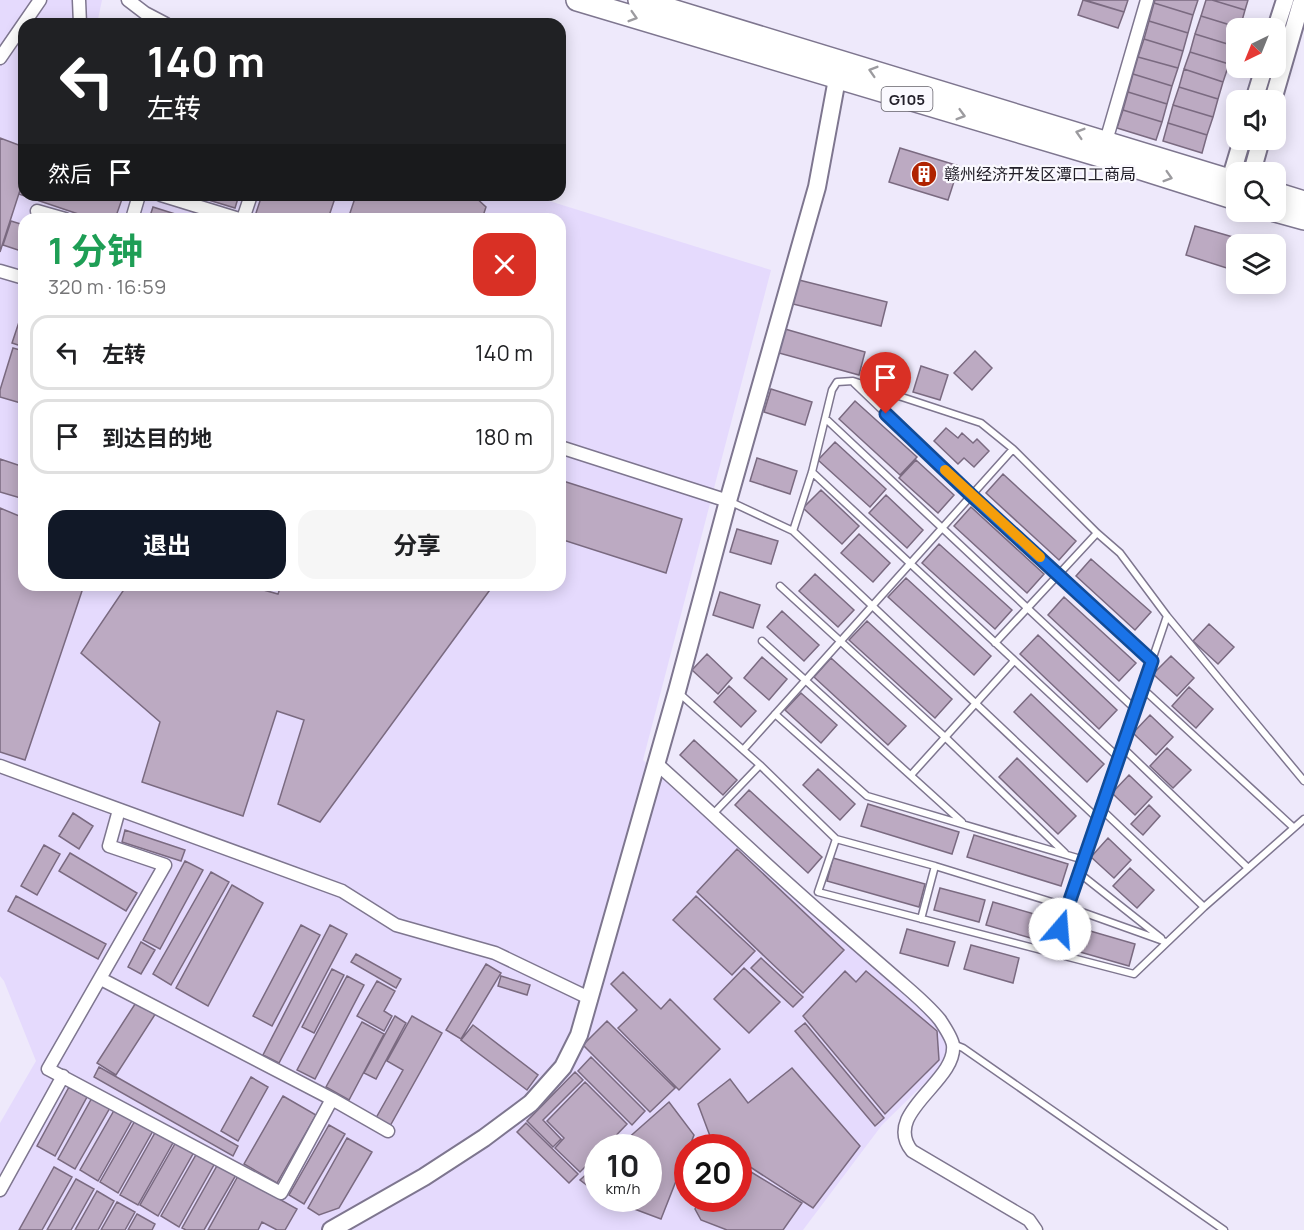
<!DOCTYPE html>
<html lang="zh">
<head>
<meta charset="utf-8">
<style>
	:root { --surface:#fff; --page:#f6f6f6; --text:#202124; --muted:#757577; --line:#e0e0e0; --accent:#111827 }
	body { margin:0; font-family:Manrope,"Noto Sans SC",sans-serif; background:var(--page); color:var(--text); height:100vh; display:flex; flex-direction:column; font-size:22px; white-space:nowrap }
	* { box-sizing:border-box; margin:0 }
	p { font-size:20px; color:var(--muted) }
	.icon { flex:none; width:33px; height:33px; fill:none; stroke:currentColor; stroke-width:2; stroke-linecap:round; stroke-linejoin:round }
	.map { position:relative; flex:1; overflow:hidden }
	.side { position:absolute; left:18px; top:213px; width:548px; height:378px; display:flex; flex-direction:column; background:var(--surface); border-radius:18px; box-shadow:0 3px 15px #0003 }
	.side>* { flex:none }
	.hud { position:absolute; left:18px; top:18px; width:548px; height:183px; border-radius:18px; box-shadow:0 3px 15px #0003; background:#202124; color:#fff; overflow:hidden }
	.needle { width:39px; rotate:223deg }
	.controls { position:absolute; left:1226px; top:18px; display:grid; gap:12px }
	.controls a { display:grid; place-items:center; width:60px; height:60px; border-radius:12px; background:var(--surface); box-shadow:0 3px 15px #0003; font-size:30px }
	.speed { position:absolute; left:584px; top:1134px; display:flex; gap:12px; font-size:30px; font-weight:700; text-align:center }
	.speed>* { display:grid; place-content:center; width:78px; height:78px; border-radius:50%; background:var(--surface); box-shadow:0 3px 15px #0003; line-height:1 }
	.speed small { font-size:15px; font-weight:400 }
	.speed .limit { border:9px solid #d22; background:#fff; color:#111 }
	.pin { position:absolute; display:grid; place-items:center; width:51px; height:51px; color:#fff; margin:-62px -26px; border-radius:50% 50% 50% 0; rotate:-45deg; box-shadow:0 0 6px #0007 }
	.pin .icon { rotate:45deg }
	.me { position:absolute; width:66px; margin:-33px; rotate:18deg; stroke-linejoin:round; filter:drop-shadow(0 0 4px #0008) }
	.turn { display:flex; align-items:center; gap:21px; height:126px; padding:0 30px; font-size:27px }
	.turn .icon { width:78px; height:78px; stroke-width:2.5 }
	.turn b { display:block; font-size:42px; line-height:51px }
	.then { display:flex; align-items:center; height:57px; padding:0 30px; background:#0003; gap:12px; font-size:22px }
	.round { display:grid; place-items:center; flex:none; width:63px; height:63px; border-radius:18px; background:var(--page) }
	.headline { display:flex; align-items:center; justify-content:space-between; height:102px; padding:0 30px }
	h1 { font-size:36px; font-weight:700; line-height:45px; color:#1e9e55 }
	.action { display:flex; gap:12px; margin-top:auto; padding:12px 30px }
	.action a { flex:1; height:69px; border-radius:18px; background:var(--accent); color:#fff; font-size:24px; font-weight:700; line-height:69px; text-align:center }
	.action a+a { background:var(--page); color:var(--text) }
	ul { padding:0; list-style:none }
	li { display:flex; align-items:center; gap:18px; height:75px; margin:0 12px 9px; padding:0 18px; border:3px solid var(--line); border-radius:18px }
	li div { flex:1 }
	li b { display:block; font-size:22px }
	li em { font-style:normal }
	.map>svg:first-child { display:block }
	.built { fill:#e5dafd; fill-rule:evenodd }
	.building { fill:#bcaac2; stroke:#7a6a80; stroke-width:1.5 }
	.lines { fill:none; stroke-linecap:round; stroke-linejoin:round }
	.lane-casing { stroke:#7e768f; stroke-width:9 }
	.street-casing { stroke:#7e768f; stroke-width:15 }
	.secondary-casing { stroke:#7e768f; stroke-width:20 }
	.highway-casing { stroke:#7e768f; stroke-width:24 }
	.lane { stroke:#fff; stroke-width:6 }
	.street { stroke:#fff; stroke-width:12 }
	.secondary { stroke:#fff; stroke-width:16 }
	.highway { stroke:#fff; stroke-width:21 }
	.oneway { stroke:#9c9b9f }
	.route-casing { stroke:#114b97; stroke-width:15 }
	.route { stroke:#1a73e8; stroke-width:10 }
	.slow { stroke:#f59e0b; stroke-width:10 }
	.labels { text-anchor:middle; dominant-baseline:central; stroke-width:4.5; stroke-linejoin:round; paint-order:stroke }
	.shield { fill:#faf9fe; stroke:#64616a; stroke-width:1.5 }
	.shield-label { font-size:15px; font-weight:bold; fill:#23202a }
	.poi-label { font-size:16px; fill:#23202a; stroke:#faf9fe; text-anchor:start }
</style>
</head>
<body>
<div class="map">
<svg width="1304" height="1230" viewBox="0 0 1304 1230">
	<rect width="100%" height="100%" fill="#eee9fb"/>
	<!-- built -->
	<path class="built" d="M0,0H102L97,24H24V195H530L771,270L643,760L937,1025L949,1052L937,1071L882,1125L803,1230H0V1123L36,1061L4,981L0,976ZM24,219H560V585H24ZM597,1148H648V1198H597ZM687,1148H738V1198H687Z"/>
	<!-- building -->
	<path class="building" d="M1083,0L1124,12L1118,28L1078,15Z
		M1085,0H1128L1124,12Z
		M1155,0H1198L1193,15L1154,3Z
		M1206,0H1212L1245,10L1240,28L1201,16Z
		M1212,0H1248L1245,10Z
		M1154,3L1193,15L1188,33L1149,21Z
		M1201,16L1240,28H1236L1234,46L1195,34Z
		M1149,21L1188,33L1183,51L1144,39Z
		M1195,34L1234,46L1229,64L1190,52Z
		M1144,39L1183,51L1178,68L1138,57Z
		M1190,52L1229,64L1223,82L1184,69Z
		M1138,57L1178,68L1172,86L1133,74Z
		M1184,69L1223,82L1218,99L1179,87Z
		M1133,74L1172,86L1167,104L1128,92Z
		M1179,87L1218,99L1213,117L1173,105Z
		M1128,92L1167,104L1162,122L1123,110Z
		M1173,105L1213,117L1207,135L1168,123Z
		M1123,110L1162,122L1156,140L1117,128Z
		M1168,123L1207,135L1202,153L1163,141Z
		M0,138L24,147V178L0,252Z
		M900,148L959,166L948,200L889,182Z
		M24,181V195H110L122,199L115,219H93L19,194Z
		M192,195H239L235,208Z
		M262,195H336L328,219H265L255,216Z
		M356,195H473L486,207L482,219H348Z
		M153,207L191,219H149Z
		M11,221L24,225V252L3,245Z
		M1195,226L1257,244H1236V271L1186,255Z
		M799,280L887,302L881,326L793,304Z
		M24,307V347L12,343Z
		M785,329L865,352L859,375L779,353Z
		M13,348L24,351V404L0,397V390Z
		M975,351L992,368L972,390L954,373Z
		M921,366L948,375L940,400L913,392Z
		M771,389L812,402L805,425L764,412Z
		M855,401L917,457L900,475L839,419Z
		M946,428L958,438L962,433L973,443L977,439L989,451L974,467L964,458L958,464L934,441Z
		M835,442L886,489L870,507L818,460Z
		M757,458L797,471L790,494L750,481Z
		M0,459L24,467V499L0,492Z
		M916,460L954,495L938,513L899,478Z
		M1003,474L1076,541L1059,560L986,493Z
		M560,480L682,519L666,573L560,539Z
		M821,490L859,526L842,544L803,508Z
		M886,495L923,530L907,548L869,513Z
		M971,507L1044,574L1027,593L954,526Z
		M0,508L24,518V585H84L25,760L0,752Z
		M737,529L778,541L771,564L730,552Z
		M859,534L890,563L873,582L841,553Z
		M939,544L1012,610L995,629L922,563Z
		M1091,559L1151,612L1135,630L1076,576Z
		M815,574L854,610L838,627L799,591Z
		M906,578L991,656L974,675L888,597Z
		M127,585H255L260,589L278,594L281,585H487L492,587L320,822L278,804L304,720L277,711L243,816L142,782L160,722L81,653Z
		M720,592L760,605L753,628L713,615Z
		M1064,597L1136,663L1119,681L1048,615Z
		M782,611L819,645L804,661L767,627Z
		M867,621L952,699L935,718L849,640Z
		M1209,624L1234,647L1218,664L1193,641Z
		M1038,635L1117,710L1099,729L1020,654Z
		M707,654L732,678L718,694L692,670Z
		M1171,656L1194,678L1177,696L1153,674Z
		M762,657L787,679L769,700L744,678Z
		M831,658L906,726L888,745L814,677Z
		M729,686L756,711L741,727L714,702Z
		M1189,687L1213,709L1196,728L1172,706Z
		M801,693L837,725L821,743L785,710Z
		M1031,694L1104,764L1087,782L1014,712Z
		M1150,715L1173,737L1156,755L1133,733Z
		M694,740L737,780L723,795L680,755Z
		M1167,748L1191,770L1173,788L1150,766Z
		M1017,758L1076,816L1058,834L999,777Z
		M818,769L855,804L840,820L803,785Z
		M1129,775L1152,797L1135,815L1112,793Z
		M749,790L822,857L808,873L735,805Z
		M868,804L959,832L952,854L861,826Z
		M1149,805L1160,816L1143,835L1131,824Z
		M73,813L93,826L79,849L59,836Z
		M125,830L185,850L181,861L122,842Z
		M974,835L1068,864L1061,886L967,857Z
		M1108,838L1131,860L1114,878L1091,857Z
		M44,845L60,854L37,895L21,886Z
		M737,849L844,950L803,993L697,892Z
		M70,853L137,893L126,911L59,871Z
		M833,858L925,884L919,907L827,881Z
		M185,861L203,870L160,949L143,940Z
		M1130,868L1154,890L1137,908L1113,886Z
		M211,872L229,882L171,985L153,974Z
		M232,885L263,903L208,1006L176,988Z
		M940,888L985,900L979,922L934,910Z
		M16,896L106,944L98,959L8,911Z
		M696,896L755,951L732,975L673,920Z
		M993,902L1055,920L1048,943L986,925Z
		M301,925L320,935L272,1026L253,1016Z
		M330,925L347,934L279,1063L263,1055Z
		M1073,926L1135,944L1129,966L1066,948Z
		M907,929L955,942L948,966L900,953Z
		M141,942L155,950L141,974L128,967Z
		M971,945L1019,958L1013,983L964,969Z
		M356,954L401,979L396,988L351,962Z
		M761,958L803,997L793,1007L751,968Z
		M486,964L501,973L461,1039L446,1030Z
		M744,968L780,1002L749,1033L714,999Z
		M332,969L344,975L314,1033L302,1027Z
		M845,971L856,982L866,971L937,1031L939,1060L885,1114L803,1016Z
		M623,972L661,1009L670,999L720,1049L679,1090L618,1028L637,1010L611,984Z
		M347,976L364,985L315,1079L297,1070Z
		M501,976L530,985L527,995L498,986Z
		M377,981L395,991L384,1011L392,1016L384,1031L357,1016Z
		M137,1001L156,1013L116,1075L97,1063Z
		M395,1016L406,1023L376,1079L364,1073Z
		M412,1016L442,1033L390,1126L376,1118L403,1070L387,1061Z
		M607,1021L675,1088L650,1112L583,1045Z
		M362,1022L384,1034L349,1100L326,1087Z
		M805,1023L884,1118L875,1126L795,1031Z
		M473,1025L538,1075L527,1090L461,1040Z
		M591,1057L645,1111L632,1125L578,1071Z
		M99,1067L238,1146L233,1156L94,1077Z
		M792,1068L860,1146L813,1208L738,1159V1148H720L713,1144L698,1104L730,1079L748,1103Z
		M575,1072L583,1080L543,1120L561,1139L553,1147L527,1121Z
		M251,1077L268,1087L238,1141L221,1131Z
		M585,1082L627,1124L604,1148H597V1155L580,1172L555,1148L564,1138L547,1121Z
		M69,1087L87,1097L55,1156L37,1146Z
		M93,1096L111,1106L75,1169L58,1159Z
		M283,1096L316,1115L277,1183L244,1164Z
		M669,1102L694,1135L689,1148H687V1153L661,1219L605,1198H648V1148H617Z
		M116,1107L134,1117L98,1181L80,1170Z
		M136,1119L154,1129L118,1193L100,1182Z
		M526,1123L578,1174L569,1183L517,1132Z
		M329,1125L345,1134L304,1204L289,1195Z
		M156,1131L174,1141L138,1205L120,1195Z
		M347,1138L372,1152L339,1208L319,1215L308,1208Z
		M176,1142L194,1152L158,1216L140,1205Z
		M197,1153L215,1163L179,1227L161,1216Z
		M218,1164L236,1175L204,1230H186L182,1228Z
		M738,1164L802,1203L783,1230H727L701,1220L695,1209L700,1198H738Z
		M597,1165V1193L580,1180Z
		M54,1167L72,1177L42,1230H19Z
		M238,1176L297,1209L285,1230H277L262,1222L258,1230H208Z
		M76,1179L94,1189L71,1230H47Z
		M97,1191L114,1201L98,1230H75Z
		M117,1202L135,1212L125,1230H101Z
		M137,1214L155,1224L152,1230H128Z"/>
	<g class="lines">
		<!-- lane casing -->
		<g class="lane-casing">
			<path id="lane" d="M854,383L971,495L1152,661
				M826,419L1135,709
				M812,472L1119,758
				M731,502L793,531L1098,819
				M793,531L812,472L832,390L837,382L853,381L981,423L1013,449L1097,533L1120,553L1167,616L1304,781
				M780,586L945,737L1065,853
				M762,641L962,822
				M995,643L1097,533
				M1142,688L1294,828
				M679,693L760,765L836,839L935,866L1068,907L1166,942
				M775,714L867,796L1084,860
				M1122,747L1248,868
				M743,750L1013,449
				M911,775L1014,661
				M1101,809L1204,907
				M713,814L760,765
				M836,839L818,892L1134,974L1204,907L1304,819
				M1079,873L1161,938
				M921,919L935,866
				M1053,952L1167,616
				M953,1044L963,1048L1224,1230"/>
		</g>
		<!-- street casing -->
		<g class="street-casing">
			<path id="street" d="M79,0L80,24
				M128,0L145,13L166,24
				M0,58L40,0
				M1106,141L1147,0
				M161,195L239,219
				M37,211L65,219
				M132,219L139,195
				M243,219L251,195
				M0,271L24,278
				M560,447L728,501
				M656,763C714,815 770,869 828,919C851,939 874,959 897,979C912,992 928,1005 940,1020C944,1026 952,1038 953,1045C957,1082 881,1113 912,1151L1029,1220L1036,1230
				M0,766L342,891L396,925L495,953L591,999
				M119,810L109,846L165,865L48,1069L281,1193L332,1099
				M101,979L332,1099L388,1131
				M0,1190L63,1076"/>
		</g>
		<!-- secondary casing -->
		<g class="secondary-casing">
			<path id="secondary" d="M1275,31L1285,0
				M1254,100L1264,68
				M1273,100L1302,0
				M1252,172L1261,140
				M1227,190L1242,140
				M331,1230L424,1177L484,1138L531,1103L563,1067L579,1035L677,691L728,501L817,187L837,79"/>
		</g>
		<!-- highway casing -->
		<g class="highway-casing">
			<path id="highway" d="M577,0L1100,156L1236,199
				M639,0L1236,182
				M1275,193L1304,202
				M1275,211L1304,219"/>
		</g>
		<!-- lane -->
		<use href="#lane" class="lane"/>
		<!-- street -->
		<use href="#street" class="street"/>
		<!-- secondary -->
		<use href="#secondary" class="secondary"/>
		<!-- highway -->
		<use href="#highway" class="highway"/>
	</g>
	<!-- one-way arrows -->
	<defs><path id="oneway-chevron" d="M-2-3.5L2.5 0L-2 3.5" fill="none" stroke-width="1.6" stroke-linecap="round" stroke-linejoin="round" transform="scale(1.5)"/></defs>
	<g class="oneway">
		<use href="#oneway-chevron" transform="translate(633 17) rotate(17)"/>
		<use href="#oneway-chevron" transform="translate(873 71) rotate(-163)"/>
		<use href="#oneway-chevron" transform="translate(961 115) rotate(16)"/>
		<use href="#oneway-chevron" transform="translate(1080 133) rotate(-163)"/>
		<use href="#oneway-chevron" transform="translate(1168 177) rotate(17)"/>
	</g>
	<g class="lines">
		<!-- route casing -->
		<g class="route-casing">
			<path id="route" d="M886,414L971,495L1152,661L1060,929"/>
		</g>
		<!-- route -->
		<use href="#route" class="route"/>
		<!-- slow -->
		<path class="slow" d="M945,470L1040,557"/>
	</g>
	<!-- icons -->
	<defs>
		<g id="building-disc" transform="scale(1.35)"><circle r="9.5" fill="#b02300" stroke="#faf9fe"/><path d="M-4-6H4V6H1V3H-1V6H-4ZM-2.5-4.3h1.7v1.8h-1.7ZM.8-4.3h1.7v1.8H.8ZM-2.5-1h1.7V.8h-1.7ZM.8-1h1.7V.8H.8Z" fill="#fff"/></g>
	</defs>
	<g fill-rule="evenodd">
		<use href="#building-disc" x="924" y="174"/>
	</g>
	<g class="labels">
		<!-- shield labels -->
		<rect class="shield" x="881.5" y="87" width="51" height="24" rx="4.5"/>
		<g class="shield-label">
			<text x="907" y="99">G105</text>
		</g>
		<!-- poi labels -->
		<g class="poi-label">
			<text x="944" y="174">赣州经济开发区潭口工商局</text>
		</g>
	</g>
</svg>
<div class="controls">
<a><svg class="needle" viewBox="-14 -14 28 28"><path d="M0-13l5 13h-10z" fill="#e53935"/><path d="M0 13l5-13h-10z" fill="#757577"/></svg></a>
<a><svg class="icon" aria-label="sound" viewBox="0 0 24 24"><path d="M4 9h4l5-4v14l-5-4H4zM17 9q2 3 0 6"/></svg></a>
<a><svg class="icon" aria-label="search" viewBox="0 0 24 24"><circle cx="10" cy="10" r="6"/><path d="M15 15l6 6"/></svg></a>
<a><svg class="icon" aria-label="layers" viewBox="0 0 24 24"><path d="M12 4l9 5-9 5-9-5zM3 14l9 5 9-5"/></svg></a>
</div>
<div class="speed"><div>10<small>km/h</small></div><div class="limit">20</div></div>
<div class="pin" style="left:886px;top:414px;background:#d93025"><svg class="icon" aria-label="arrive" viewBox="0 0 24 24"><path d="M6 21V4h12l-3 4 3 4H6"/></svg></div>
<svg class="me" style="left:1060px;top:929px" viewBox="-20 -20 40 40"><circle r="19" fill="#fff"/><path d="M0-13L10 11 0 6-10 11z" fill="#1a73e8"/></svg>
<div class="hud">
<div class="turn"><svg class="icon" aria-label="left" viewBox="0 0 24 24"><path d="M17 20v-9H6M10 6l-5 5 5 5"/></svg><div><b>140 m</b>左转</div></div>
<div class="then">然后<svg class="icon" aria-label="arrive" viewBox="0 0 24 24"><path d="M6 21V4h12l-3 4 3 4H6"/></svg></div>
</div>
<section class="side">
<div class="headline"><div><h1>1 分钟</h1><p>320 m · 16:59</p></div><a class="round" style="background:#d93025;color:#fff"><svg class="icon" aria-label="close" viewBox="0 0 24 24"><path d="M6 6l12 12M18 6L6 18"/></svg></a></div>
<ul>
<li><svg class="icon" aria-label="left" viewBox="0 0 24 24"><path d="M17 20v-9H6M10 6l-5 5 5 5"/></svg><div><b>左转</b></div><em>140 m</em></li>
<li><svg class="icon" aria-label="arrive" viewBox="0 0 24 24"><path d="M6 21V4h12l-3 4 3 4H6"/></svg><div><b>到达目的地</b></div><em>180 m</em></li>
</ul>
<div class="action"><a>退出</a><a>分享</a></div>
</section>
</div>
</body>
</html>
